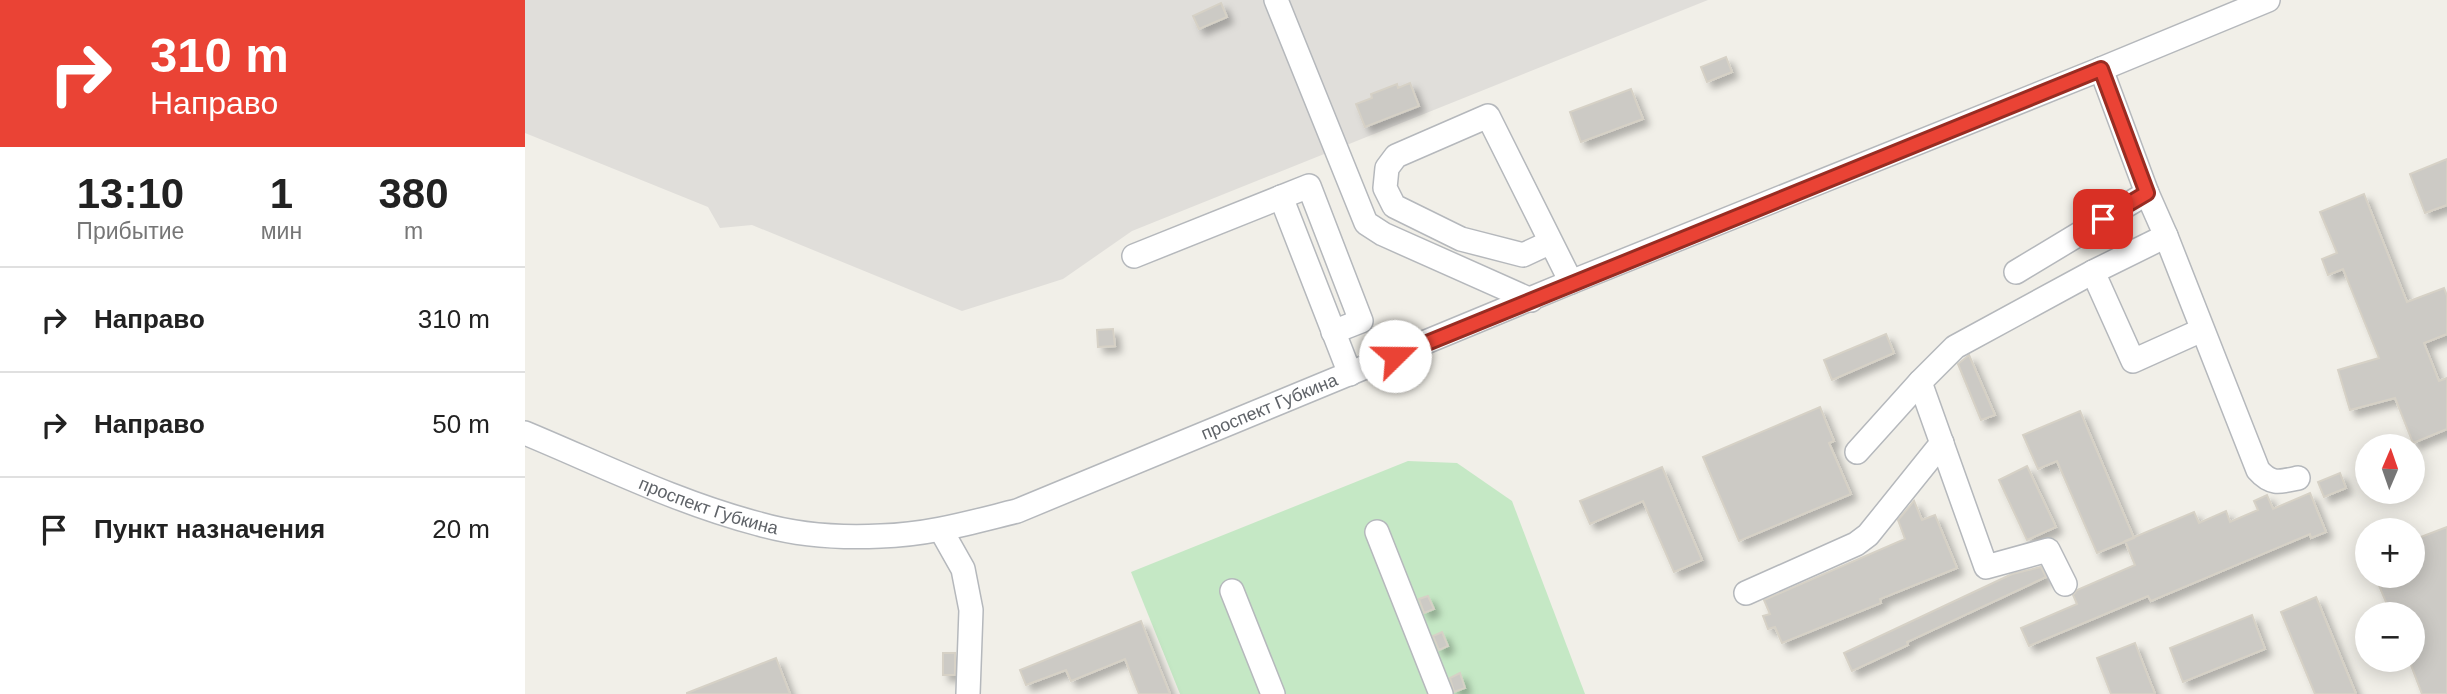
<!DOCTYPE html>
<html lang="ru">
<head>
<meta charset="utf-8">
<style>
  body { margin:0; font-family:Arial,sans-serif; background:#f2f2f2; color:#222; height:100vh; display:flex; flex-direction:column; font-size:26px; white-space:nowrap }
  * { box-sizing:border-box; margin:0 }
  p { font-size:23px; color:#767676 }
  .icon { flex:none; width:38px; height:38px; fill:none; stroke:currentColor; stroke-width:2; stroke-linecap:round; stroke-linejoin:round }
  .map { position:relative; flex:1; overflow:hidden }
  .panel { display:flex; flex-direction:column; background:#fff; width:525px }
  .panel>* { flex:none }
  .top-card { background:#ea4335; color:#fff; overflow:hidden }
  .needle { width:46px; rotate:2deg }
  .controls { position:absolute; left:1830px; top:434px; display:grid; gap:14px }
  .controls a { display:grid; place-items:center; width:70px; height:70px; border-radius:50%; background:#fff; box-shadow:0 4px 18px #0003; font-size:35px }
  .pin { position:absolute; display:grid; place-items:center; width:60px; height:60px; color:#fff; margin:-30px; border-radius:14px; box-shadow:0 4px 10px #0006 }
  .me { position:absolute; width:77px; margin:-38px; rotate:68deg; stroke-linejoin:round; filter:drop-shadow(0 0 5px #0008) }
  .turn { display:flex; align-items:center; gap:24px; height:147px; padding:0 35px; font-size:32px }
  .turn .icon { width:91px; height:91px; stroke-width:2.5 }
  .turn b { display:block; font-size:49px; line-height:60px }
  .eta { display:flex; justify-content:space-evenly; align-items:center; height:119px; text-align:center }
  .eta b { font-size:42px; font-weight:800; line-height:49px }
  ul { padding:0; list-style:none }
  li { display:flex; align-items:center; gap:21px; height:105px; padding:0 35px; border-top:2px solid #e0e0e0 }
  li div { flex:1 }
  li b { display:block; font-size:26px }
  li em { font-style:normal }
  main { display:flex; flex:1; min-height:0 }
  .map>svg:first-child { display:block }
</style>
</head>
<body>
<main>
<section class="panel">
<div class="top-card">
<div class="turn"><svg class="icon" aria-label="right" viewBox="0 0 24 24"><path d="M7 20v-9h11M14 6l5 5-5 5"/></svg><div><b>310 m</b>Направо</div></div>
</div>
<div class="eta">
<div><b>13:10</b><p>Прибытие</p></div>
<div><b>1</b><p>мин</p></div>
<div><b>380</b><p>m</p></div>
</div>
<ul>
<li><svg class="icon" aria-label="right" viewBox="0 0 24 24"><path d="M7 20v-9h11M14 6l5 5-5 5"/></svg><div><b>Направо</b></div><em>310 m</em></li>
<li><svg class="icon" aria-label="right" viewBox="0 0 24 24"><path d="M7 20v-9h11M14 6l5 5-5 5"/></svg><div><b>Направо</b></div><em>50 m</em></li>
<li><svg class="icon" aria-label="arrive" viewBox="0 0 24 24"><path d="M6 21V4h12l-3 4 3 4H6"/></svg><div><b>Пункт назначения</b></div><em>20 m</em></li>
</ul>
</section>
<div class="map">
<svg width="1922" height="694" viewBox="0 0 1922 694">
  <defs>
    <filter id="shadow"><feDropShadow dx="6" dy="6" stdDeviation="3.5" flood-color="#0004"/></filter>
  </defs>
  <rect width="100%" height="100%" fill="#f1efe8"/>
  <path fill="#e0deda" d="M0,0H1183L607,231L538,279L437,311L227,225L195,228L183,207L0,133Z"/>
  <path fill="#c5e8c5" d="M883,461L932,463L987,501L1060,694H655L606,572Z"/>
  <path fill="#cccac5" stroke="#d6d1c6" stroke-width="2" filter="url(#shadow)" d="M696,3L702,17L674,29L668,16Z
    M1201,57L1207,72L1182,82L1176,67Z
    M885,83L894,106L840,127L831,104L847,98L846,94L872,84L873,88Z
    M1106,89L1118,119L1056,142L1045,112Z
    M1922,159V205L1900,213L1885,174Z
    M1839,194L1882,302L1919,288L1922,296V334L1899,343L1914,381L1922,378V429L1888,443L1870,398L1825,410L1813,370L1854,358L1818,269L1803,275L1797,259L1812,253L1795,212Z
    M588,329L590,346L573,347L572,330Z
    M1361,334L1369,353L1307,380L1299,360Z
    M1444,355L1470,415L1456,420L1433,364Z
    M1295,407L1309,441L1304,443L1326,494L1214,541L1178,457Z
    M1555,411L1609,538L1572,553L1532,461L1513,469L1498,435Z
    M1502,466L1531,527L1502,540L1474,480Z
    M1137,467L1177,560L1149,572L1118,501L1065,524L1055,501Z
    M1815,473L1821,488L1799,497L1793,482Z
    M1785,493L1801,532L1786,538L1785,534L1626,601L1623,596L1504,646L1496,628L1552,604L1548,595L1552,590L1610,565L1600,541L1669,512L1674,523L1701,511L1705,522L1733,510L1729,501L1742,495L1748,509Z
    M1389,501L1397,520L1410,515L1432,568L1355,599L1356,603L1257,643L1250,627L1243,629L1238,616L1245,614L1239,600L1380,539L1373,520Z
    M1922,527V694H1897L1884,660H1888V614H1866L1850,576H1888V540Z
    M1516,567L1521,577L1382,642L1383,645L1327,671L1319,653L1487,574Z
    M903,596L909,609L899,613L894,599Z
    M1791,597L1794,604L1831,694H1790L1756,612Z
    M1727,615L1740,649L1658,682L1645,648Z
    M616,621L645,694H614L600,659L546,681L541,670L501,685L495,670Z
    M917,632L923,646L914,650L908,636Z
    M1610,643L1630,694H1586L1572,658Z
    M418,653H430V675H418Z
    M251,658L265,694H162V693Z
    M935,673L940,688L929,692L925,678Z"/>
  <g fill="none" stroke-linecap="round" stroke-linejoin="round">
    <g stroke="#b5b8bc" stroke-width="26">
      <g id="minor">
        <path d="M751,0L841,223L858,234L1006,300"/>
        <path d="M1576,69L1622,193L1641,236L1733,470C1746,485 1755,482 1773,478"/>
        <path d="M756,197L825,374"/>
        <path d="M1026,242L998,255L936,239L869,206L860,188L862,168L871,156L963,116L1046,282"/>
        <path d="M609,256L784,186L836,321L808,332"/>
        <path d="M1491,272L1622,193"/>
        <path d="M1568,272L1608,361L1677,330"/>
        <path d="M1395,382L1461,567L1523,550L1540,584"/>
        <path id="s1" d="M0,433C77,465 153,503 234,524C272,535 316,538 356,536C403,535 447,522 492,511L1046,282L1576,69L1743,0"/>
        <path d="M1332,452L1395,382L1430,347L1568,272L1641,236"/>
        <path d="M416,530L438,569L446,610L443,694"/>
        <path d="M852,532L916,694"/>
        <path d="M707,591L748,694"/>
        <path d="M1221,593L1331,544L1343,535L1417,443"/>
      </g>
    </g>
    <use href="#minor" stroke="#fff" stroke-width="23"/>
  </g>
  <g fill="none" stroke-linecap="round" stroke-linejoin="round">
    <g stroke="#982c22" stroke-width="18">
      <path id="route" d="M870,356L1576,69L1622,193L1578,219"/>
    </g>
    <use href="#route" stroke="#ea4335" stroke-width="12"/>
  </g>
  <g text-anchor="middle" stroke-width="6" stroke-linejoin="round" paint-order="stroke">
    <g font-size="18" fill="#5f6368" stroke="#fff">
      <text dy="6" stroke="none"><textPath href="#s1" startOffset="786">проспект Губкина</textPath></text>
      <text dy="6" stroke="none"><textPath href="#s1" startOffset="198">проспект Губкина</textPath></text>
    </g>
  </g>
</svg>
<div class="controls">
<a><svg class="needle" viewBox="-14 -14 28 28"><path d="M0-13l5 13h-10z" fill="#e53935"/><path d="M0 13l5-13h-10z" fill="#767676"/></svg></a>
<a>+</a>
<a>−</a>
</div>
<div class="pin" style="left:1578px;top:219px;background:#d93025"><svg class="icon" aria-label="arrive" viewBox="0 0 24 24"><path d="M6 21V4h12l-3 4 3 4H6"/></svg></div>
<svg class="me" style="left:870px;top:356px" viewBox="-20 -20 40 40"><circle r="19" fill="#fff"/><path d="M0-13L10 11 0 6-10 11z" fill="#ea4335"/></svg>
</div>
</main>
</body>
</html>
